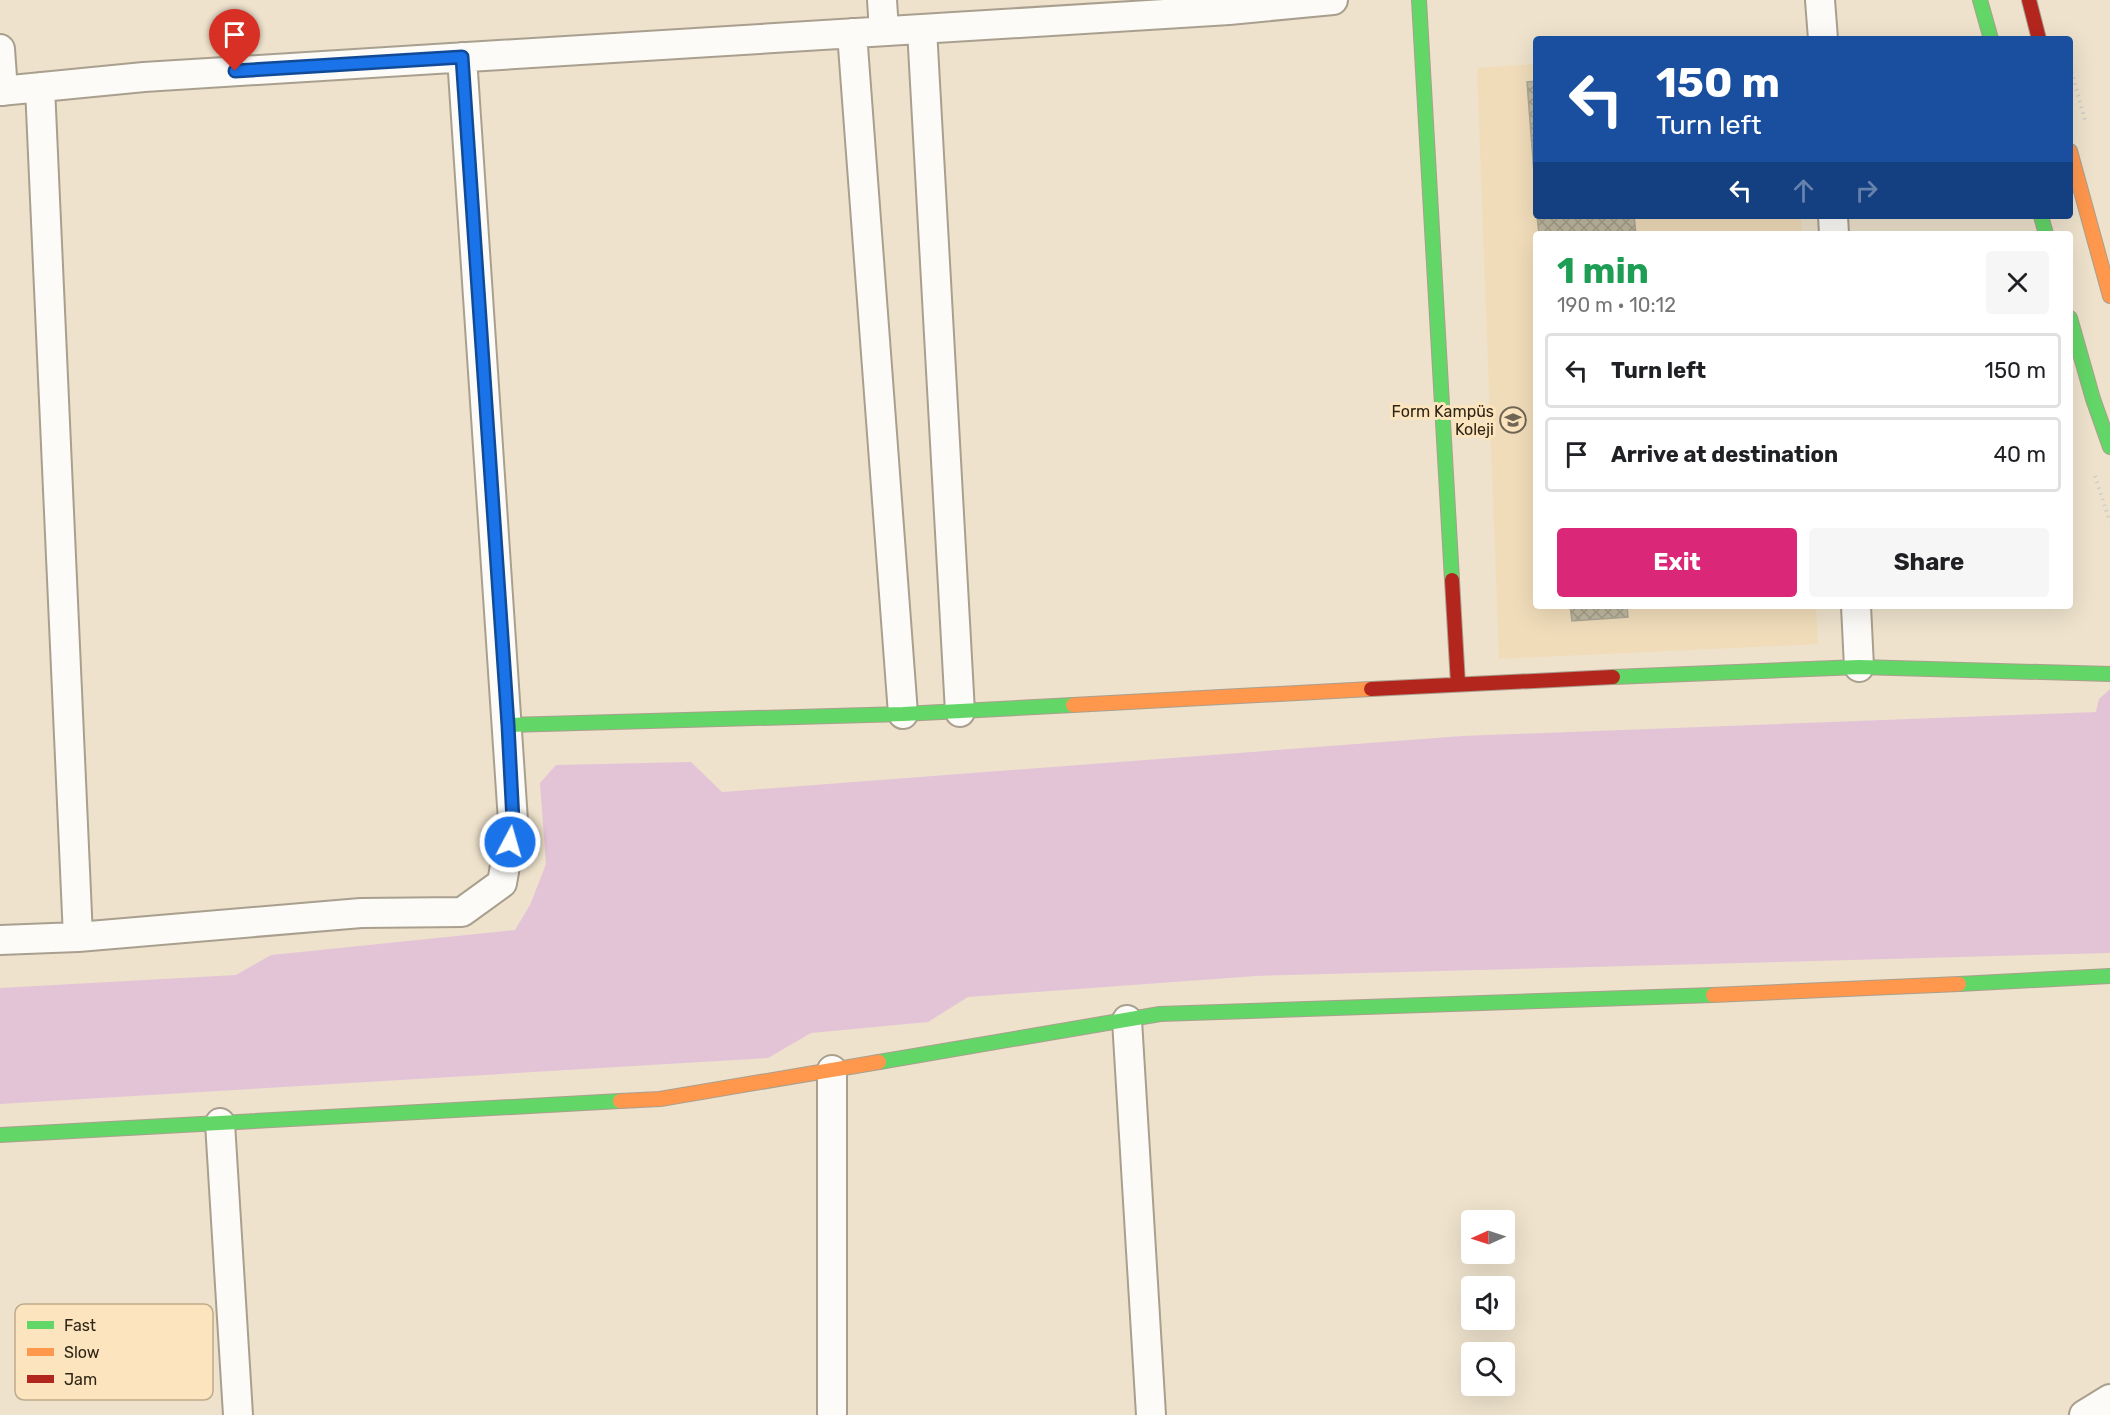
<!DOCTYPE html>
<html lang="en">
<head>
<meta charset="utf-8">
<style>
  body { margin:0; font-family:Rubik,sans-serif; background:#f6f6f6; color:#202124; height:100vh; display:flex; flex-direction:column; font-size:22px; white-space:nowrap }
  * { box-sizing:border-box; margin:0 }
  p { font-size:20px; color:#757577 }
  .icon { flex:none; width:33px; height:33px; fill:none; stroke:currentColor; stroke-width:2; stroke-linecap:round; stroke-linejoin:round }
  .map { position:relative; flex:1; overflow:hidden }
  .details { position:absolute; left:1533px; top:231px; width:540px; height:378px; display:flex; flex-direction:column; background:#fff; border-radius:6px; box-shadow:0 6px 24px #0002 }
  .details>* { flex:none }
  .hud { position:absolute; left:1533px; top:36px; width:540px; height:183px; border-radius:6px; box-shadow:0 6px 24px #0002; background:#1a4fa0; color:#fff; overflow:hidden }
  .needle { width:39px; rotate:267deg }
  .tools { position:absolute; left:1461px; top:1210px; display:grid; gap:12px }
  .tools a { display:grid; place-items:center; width:54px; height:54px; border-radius:6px; background:#fff; box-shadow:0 6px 24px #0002; font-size:30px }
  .pin { position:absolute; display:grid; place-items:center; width:51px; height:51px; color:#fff; margin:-62px -26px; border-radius:50% 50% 50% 0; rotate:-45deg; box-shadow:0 0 6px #0007 }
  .pin .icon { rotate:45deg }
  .me { position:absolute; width:66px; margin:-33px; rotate:6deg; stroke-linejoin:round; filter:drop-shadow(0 0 4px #0008) }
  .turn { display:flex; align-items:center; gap:21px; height:126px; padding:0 24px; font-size:27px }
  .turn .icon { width:78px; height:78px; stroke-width:2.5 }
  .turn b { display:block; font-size:42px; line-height:51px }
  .lanes { display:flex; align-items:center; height:57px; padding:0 24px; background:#0003; justify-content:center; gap:30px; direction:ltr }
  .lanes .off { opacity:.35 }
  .round { display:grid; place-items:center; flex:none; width:63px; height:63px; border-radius:6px; background:#f6f6f6 }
  .summary { display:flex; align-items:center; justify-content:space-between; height:102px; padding:0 24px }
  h1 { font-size:36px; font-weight:700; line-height:45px; color:#1e9e55 }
  .action { display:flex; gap:12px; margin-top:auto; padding:12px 24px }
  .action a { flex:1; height:69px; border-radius:6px; background:#db2777; color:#fff; font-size:24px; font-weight:700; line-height:69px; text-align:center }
  .action a+a { background:#f6f6f6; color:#202124 }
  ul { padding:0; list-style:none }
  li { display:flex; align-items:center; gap:18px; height:75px; margin:0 12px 9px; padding:0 12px; border:3px solid #e0e0e0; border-radius:6px }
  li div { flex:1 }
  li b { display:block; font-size:22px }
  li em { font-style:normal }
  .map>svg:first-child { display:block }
</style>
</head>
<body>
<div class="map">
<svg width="2110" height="1415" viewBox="0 0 2110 1415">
  <defs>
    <pattern id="building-cross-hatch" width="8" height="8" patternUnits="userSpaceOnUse" patternTransform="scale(1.5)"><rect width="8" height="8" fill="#bfb8a0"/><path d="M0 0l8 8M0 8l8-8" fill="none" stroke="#a49e89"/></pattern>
  </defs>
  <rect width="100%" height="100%" fill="#eee2cc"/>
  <path fill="#f0dcb9" d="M1536,64V216H1801L1802,234H1536V606H1816L1818,644L1499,659L1477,68Z"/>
  <path fill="#e3c4d7" d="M2110,689V953L1256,976L968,997L928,1022L811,1033L768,1058L0,1104V988L236,975L271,955L515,930L530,905L546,864L540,783L556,765L691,762L722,792L1462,736L2096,712L2099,699Z"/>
  <path fill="url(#building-cross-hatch)" stroke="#ada796" stroke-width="1.5" d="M1536,81V199L1527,82Z
    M1537,216H1634L1636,234H1539Z
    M1570,606H1627L1628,617L1572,621Z"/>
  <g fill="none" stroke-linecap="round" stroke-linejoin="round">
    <g stroke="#a99f8e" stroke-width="32">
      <path id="street" d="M882,0L884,31
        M1820,0L1823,39
        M922,29L960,712
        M852,33L903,714
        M0,49L3,91
        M40,87L78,937
        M0,91L144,77L1229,10L1333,0
        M1833,216L1834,234
        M1856,606L1859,667
        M0,940L78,937L361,913L462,912L502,883L513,821L462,57
        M1127,1020L1151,1415
        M832,1070V1415
        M220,1123L238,1415
        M2084,1415L2110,1399"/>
    </g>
    <g stroke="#a99f8e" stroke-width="16">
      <path id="fast" d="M1419,0L1452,580
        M1980,0L1991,39
        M2041,216L2046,234
        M2070,318L2093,399L2110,447
        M1613,677L1859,667L2110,674
        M508,725L903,714L1073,705
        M1959,984L2110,976
        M879,1062L1160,1014L1713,995
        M0,1135L620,1101"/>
    </g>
    <g stroke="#a99f8e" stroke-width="16">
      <path id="slow" d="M2070,151L2110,296
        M1073,705L1371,689
        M1713,995L1959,984
        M620,1101L660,1099L879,1062"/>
    </g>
    <g stroke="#a99f8e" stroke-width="16">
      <path id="jam" d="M2029,0L2039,39
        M1452,580L1458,684
        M1371,689L1613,677"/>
    </g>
    <path stroke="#d1cec7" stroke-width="4" stroke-dasharray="1.5 4.5" stroke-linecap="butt" d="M2070,66L2085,120
      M2095,476L2110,522"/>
    <use href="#street" stroke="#fcfbf7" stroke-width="28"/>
    <use href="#fast" stroke="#63d668" stroke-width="14"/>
    <use href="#slow" stroke="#ff974d" stroke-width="14"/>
    <use href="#jam" stroke="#b3261e" stroke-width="14"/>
  </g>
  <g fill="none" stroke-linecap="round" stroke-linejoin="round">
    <g stroke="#114b97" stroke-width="15">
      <path id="route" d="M235,71L462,57L508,725L513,821L510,842"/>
    </g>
    <use href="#route" stroke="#1a73e8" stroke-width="10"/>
  </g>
  <defs>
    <g id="school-ring" transform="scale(1.35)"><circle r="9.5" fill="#fce5be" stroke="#716655" stroke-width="1.5"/><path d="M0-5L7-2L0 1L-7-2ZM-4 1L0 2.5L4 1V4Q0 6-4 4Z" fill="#716655"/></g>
  </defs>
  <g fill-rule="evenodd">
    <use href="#school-ring" x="1513" y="420"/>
  </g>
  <g text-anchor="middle" stroke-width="6" stroke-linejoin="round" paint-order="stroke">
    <g font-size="16" fill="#2d2415" stroke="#fce5be" text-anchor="end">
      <text x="1494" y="417">Form Kampüs<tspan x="1494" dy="18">Koleji</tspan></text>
    </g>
  </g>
  <rect x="15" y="1304" width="198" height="96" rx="9" fill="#fce5be" stroke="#beab8b" stroke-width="1.5"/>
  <rect x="27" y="1321" width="27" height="8" fill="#63d668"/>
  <rect x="27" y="1348" width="27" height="8" fill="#ff974d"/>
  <rect x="27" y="1375" width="27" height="8" fill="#b3261e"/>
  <g font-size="16" fill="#2d2415">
    <text x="64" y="1331">Fast</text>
    <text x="64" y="1358">Slow</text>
    <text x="64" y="1385">Jam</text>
  </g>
</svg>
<div class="tools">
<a><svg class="needle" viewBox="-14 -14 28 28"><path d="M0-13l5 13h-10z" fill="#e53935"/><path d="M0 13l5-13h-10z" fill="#757577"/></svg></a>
<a><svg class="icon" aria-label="sound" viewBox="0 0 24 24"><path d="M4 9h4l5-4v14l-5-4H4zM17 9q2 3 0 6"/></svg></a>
<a><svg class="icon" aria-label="search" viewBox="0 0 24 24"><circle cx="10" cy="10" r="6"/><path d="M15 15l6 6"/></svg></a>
</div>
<div class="pin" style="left:235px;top:71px;background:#d93025"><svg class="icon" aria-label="arrive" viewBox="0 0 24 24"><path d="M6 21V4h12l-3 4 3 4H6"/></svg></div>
<svg class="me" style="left:510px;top:842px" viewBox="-20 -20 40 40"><circle r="17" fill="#1a73e8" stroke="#fff" stroke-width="3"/><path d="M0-11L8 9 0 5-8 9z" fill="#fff"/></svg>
<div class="hud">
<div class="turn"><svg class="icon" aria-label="left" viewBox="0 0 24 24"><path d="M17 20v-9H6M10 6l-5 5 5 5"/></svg><div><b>150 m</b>Turn left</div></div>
<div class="lanes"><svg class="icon" aria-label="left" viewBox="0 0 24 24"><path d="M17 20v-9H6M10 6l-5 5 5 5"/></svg><svg class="icon off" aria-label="ahead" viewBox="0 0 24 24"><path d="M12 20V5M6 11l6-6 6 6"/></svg><svg class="icon off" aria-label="right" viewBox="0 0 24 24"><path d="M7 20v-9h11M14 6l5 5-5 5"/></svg></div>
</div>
<section class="details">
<div class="summary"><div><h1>1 min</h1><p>190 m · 10:12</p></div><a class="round"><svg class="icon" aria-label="close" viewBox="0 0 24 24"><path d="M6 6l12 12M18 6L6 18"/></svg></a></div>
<ul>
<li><svg class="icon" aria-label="left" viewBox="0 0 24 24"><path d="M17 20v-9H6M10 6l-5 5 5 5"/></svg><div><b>Turn left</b></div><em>150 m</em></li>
<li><svg class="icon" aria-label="arrive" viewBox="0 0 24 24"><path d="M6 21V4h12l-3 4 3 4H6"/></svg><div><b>Arrive at destination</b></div><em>40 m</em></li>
</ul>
<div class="action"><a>Exit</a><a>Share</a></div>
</section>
</div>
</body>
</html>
